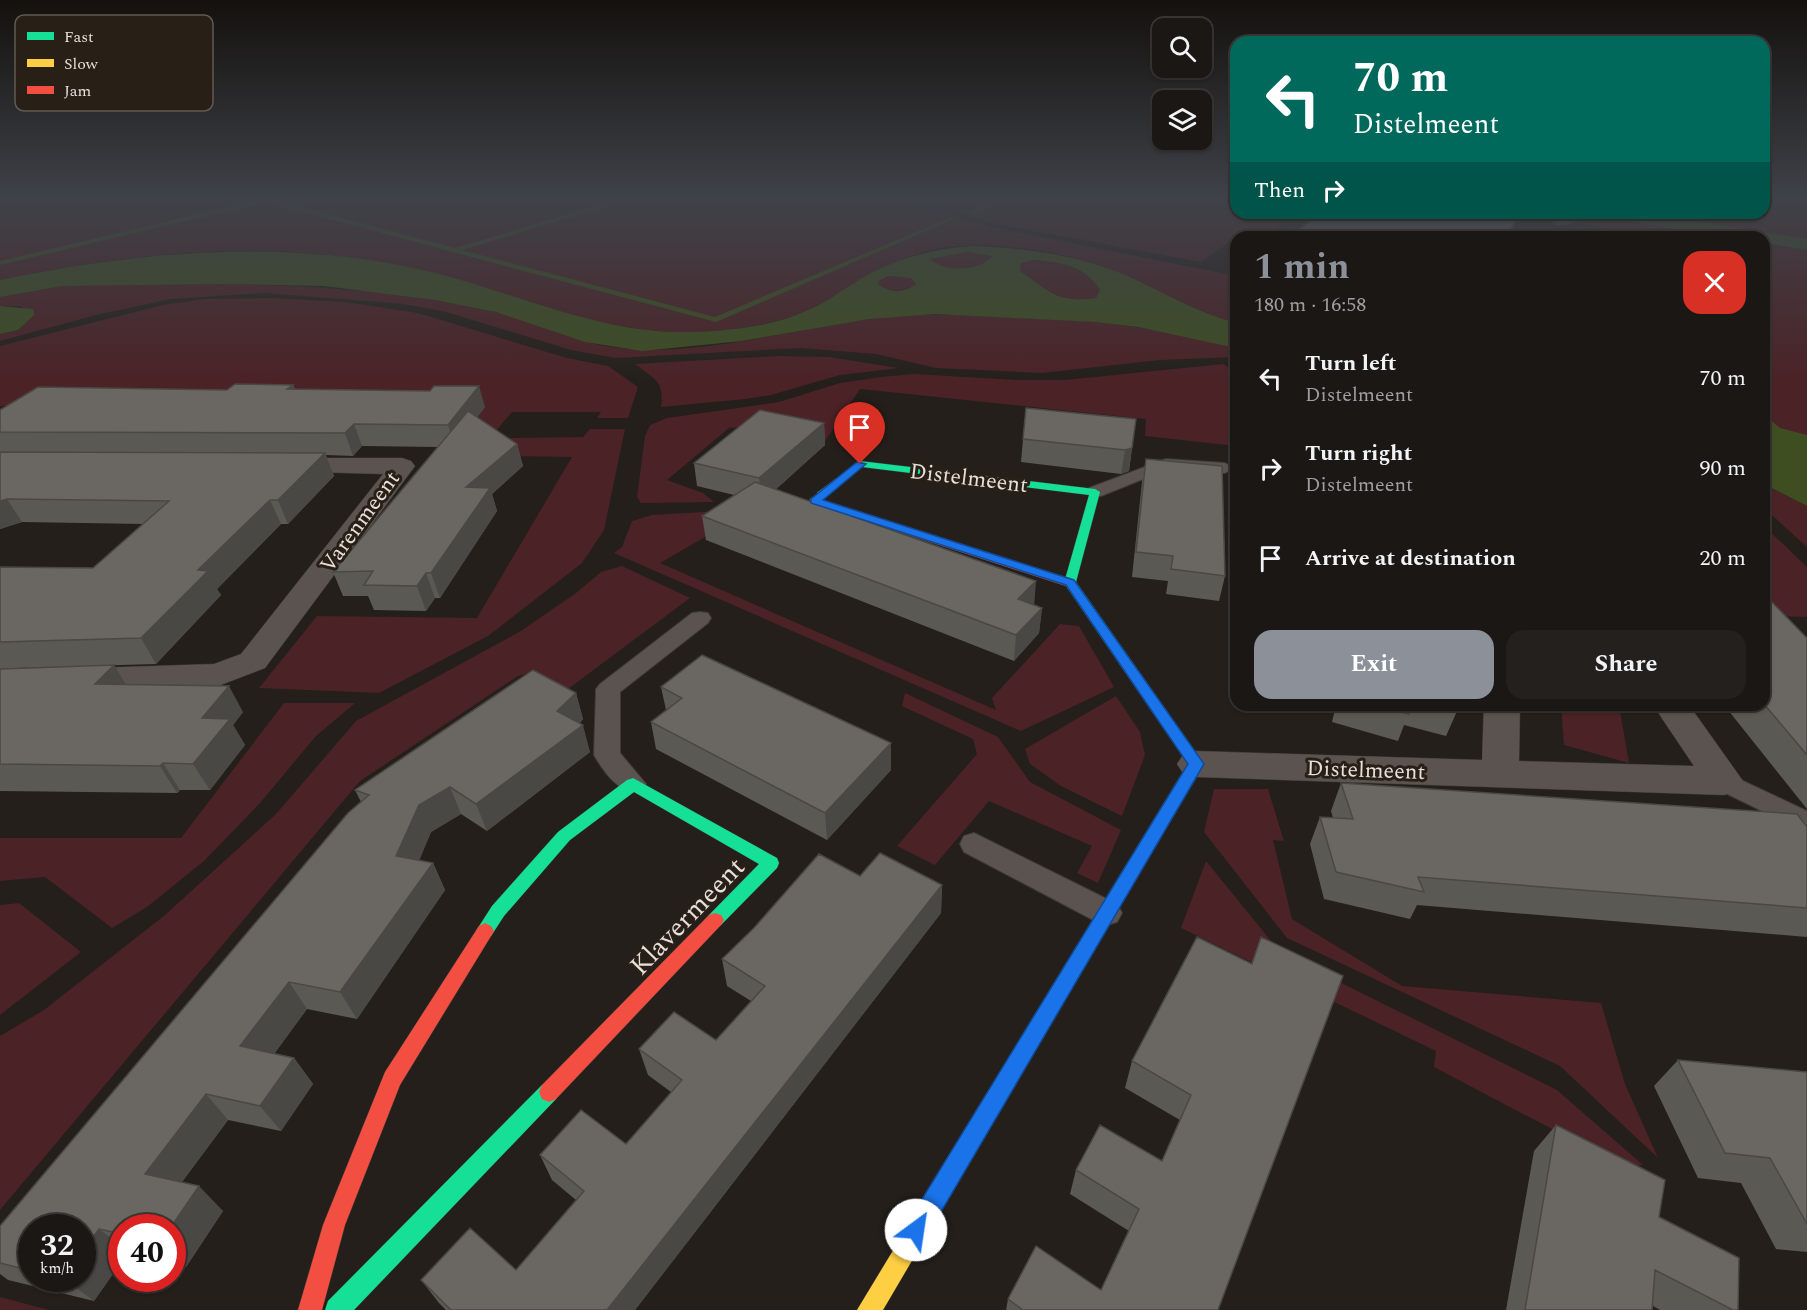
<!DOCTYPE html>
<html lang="en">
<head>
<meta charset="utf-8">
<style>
  body { margin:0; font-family:Spectral,serif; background:#24201d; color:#f1f3f6; height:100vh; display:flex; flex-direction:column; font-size:22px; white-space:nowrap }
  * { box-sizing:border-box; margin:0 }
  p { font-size:20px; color:#a09fa0 }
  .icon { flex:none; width:33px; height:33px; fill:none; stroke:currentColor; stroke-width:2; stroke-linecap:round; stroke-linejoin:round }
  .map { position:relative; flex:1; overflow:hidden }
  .side { position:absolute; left:1230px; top:231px; width:540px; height:480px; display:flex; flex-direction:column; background:#1b1714; border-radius:18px; box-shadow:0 2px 4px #0004,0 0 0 2px #393634 }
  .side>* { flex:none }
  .banner { position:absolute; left:1230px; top:36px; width:540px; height:183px; border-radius:18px; box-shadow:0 2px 4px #0004,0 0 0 2px #393634; background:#00695c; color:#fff; overflow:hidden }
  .tools { position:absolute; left:1152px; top:18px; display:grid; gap:12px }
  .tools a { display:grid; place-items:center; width:60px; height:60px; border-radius:12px; background:#1b1714; box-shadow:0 2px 4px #0004,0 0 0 2px #393634; font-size:30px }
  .speed { position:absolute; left:18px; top:1214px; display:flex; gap:12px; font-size:30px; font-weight:700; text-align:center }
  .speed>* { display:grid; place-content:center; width:78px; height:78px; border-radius:50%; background:#1b1714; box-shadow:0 2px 4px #0004,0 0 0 2px #393634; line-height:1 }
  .speed small { font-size:15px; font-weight:400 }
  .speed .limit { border:9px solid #d22; background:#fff; color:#111 }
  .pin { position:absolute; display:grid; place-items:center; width:51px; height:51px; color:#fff; margin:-62px -26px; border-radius:50% 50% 50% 0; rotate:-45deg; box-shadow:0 0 6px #0007 }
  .pin .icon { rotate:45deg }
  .me { position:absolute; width:66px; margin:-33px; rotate:31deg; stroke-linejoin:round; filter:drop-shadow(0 0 4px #0008) }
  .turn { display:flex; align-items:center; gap:21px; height:126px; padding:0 24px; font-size:27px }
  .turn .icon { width:78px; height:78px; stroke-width:2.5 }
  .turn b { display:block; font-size:42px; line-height:51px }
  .then { display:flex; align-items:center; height:57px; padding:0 24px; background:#0003; gap:12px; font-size:22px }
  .round { display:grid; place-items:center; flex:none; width:63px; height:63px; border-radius:18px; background:#24201d }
  .overview { display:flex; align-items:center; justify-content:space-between; height:102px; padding:0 24px }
  h1 { font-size:36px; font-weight:700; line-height:45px; color:#8c9099 }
  .action { display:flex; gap:12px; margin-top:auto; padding:12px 24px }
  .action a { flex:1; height:69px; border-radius:18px; background:#8c9099; color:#fff; font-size:24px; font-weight:700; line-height:69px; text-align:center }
  .action a+a { background:#24201d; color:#f1f3f6 }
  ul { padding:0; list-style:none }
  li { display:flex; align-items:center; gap:18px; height:90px; padding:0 24px }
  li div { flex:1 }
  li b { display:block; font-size:22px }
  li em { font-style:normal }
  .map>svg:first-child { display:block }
</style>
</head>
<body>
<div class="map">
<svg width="1807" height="1310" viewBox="0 0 1807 1310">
  <rect width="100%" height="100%" fill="#241f1a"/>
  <path fill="#4b2226" d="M0,199H894L992,227L1236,276V323C1198,313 1165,293 1130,277C1078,254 998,239 941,248C914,253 883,267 858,281C848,286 841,294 831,299C787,325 727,333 676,332C583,329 480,283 389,264C260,238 127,254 0,280Z
    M912,199H1236V213H1299C1278,228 1262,237 1236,237V243L1229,242L1201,262L997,224Z
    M1764,199H1807V450L1764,416V237H1659L1521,213L1596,216L1764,213Z
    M1481,213H1512L1543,218L1501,225L1478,216Z
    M967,252L993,255C979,272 945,273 929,259Z
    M1034,260C1061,262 1084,266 1100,290L1096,298C1057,303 1052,292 1020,271L1021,263Z
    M888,276L911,278L916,284C903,292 892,293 879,285L877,280Z
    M227,284C321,286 400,291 492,311C536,321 575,344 620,348C704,356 787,330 869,319C914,312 958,315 1002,317C1033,319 1064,319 1095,322C1142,326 1189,337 1236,348V357L1160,360L1042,373L936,368L876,354L801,348L616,358L571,350L443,311L403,304L265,293L171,299L96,315L0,341V334L18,330L34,314L20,306H0V297L62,286Z
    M271,298L346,302L418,313L567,358L608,366L638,387L628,418H597L601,412H512L495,432L439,450L476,403L0,406V346L163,305L205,299Z
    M778,356L829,357L899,368L840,375L771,395L746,399L661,407C665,381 654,379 635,364Z
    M1223,364L1236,371V446L1145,436L1146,419L860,389L823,444L742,427L729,428L667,480L703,493L714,502L641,503L637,497L645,436L650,425L667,418L779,402L840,383L881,377L914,374L1019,380H1065Z
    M590,429H625L604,530L582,563L488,636L379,693L259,688L317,616L477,618L572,457L458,455L490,442L512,438L583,437Z
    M1764,484L1807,506V547L1764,508Z
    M737,510L705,537L660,563L996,710L992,698L1060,624L1079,626L1114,687L1021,731L614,553L622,547L632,521L652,515Z
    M1764,526L1807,567V617L1764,616Z
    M622,566L690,598L564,692L534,672L518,676L360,781L0,1210V1036L44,1010L165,915L276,814L356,721L521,631L576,593L601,572Z
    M905,693L998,737L1030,782L1121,830L1098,883L1077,873L1092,846L989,801L935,865L897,846L977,754L973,739L902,706Z
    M1116,696L1140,732L1145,755L1122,816L1061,786L1030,764L1025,749Z
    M284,703H355L316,736L261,802L204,861L147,907L112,928L45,877L0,881V838H181Z
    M1561,705H1619L1629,763L1564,745Z
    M1214,789H1268L1284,841L1273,840L1292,919L1402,986L1601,1003L1625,1084L1658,1158L1560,1066L1287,938L1204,832Z
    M1206,861L1281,953L1557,1090L1643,1165L1626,1168L1434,1067L1436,1051L1181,928Z
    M19,903L81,952L0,1015V905Z
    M0,1297L49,1310H0Z"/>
  <path fill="#3e4e21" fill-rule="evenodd" d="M1578,213H1644L1807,239V250L1764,243V237H1725Z
    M972,246C1025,248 1081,255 1130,277C1165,293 1198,313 1236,323V348L1138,327L1095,322L935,314L869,319L742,341L642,351L585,342L496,312L435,300L324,286L227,284L62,286L0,297V280C146,250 293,237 439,274C516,294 597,331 678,332C719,332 768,328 806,311C824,304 838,293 854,283C890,260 930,249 972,246ZM967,252L992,256C980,271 945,273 930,259ZM1034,260C1061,262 1085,266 1100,290L1096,298C1057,303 1051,292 1020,271L1021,263ZM888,276L911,278L916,284C903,293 892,293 879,285L878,281Z
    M0,306L33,309L34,315L18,330L0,334Z
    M1764,415L1780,428L1807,435V506L1764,484Z"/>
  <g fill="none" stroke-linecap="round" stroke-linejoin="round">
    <path fill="#3e4e21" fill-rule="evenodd" d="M261,199H272L455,248L620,199H630L462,250L715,317L949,218L954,219L716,322L265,202L0,265V261Z
      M996,199H1004L974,213L969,212Z"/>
    <g stroke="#3e3a36" stroke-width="2">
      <path id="lane" d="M1577,213H1591C1582,220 1562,229 1552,222Z
        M1166,459L1225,463L1234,468L1225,473L1168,469L1101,496L1095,497L1086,492L1089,488Z
        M700,612L708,613L711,618L708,623L620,692V753L646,784L642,791C621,797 604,772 594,755L596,689L600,684L692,613Z
        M1724,772L1807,811V833L1715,788L1711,781L1715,774Z
        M974,833L1117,904L1122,913L1117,922L1107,925L1097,922L964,852L960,844L964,836Z"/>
    </g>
    <g stroke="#3e3a36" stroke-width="1">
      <path id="street" d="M284,458H402L411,461L415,466L265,668L218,686L0,693V671L214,664L241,654L383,474L275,471L271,466L275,461Z
        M1484,705H1520L1519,761L1694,766L1653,705H1689L1743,781L1737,791L1724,795L1196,777L1183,773L1177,764L1183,755L1196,751L1482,760Z"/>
    </g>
    <g stroke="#3e3a36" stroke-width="1">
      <path id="fast" d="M860,461L1095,489L1100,492L1076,582L1204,764L1133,884L1127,886L1121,884L1118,879L1188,764L1064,583L1089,495L862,467L825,497H817V493Z
        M633,778L777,858L779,863L777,868L721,925L715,927L709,925L706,920L709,915L759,864L634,792L570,840L504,916L491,936L485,939L479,936L476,931L492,906L558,832L627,780Z
        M549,1082L556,1085L559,1092L556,1099L354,1310H325L328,1301L542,1085Z"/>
    </g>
    <g stroke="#3e3a36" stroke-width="1">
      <path id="slow" d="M1127,872L1133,874L1136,879L1133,884L883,1310H857L1121,874Z"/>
    </g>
    <g stroke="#3e3a36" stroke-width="1">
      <path id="jam" d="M821,492L826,495L822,500L1074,580L1076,583L1070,587L1066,586L810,503V499Z
        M715,913L721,915L724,920L721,925L556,1099L549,1102L542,1099L539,1092L542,1085L709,915Z
        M485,923L491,926L494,931L491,936L400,1085L345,1225L322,1310H298L323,1225L385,1072L479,926Z"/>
    </g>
    <use href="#lane" fill="#5a5350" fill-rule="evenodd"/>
    <use href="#street" fill="#5a5350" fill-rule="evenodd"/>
    <use href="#fast" fill="#16e098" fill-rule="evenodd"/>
    <use href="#slow" fill="#ffcf43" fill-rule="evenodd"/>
    <use href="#jam" fill="#f24e42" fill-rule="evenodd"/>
  </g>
  <path fill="#5b5954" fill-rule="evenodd" d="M1319,213H1469L1510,237H1298L1300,229Z
    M293,385L295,389L430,391L485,407L477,417L517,444L523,466L492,494L497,511L440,598H435L426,611L374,610L368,596H343L333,572L438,447L362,446L353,456L326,455L334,476L288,524H281L217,589L221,595L156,664L17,668L126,685L243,712L233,725L245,745L210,790H180L177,793L0,791V567L93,568L143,524L22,522L0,529V410Z
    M824,423L825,445L776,489L1042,608L1039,633L1014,661L706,540L702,516L734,495L697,486L694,463Z
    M1023,439L1132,448L1129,471L1121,474L1021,462Z
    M1146,459L1225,576L1219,601L1166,594L1168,581L1132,577L1142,482Z
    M1764,594L1807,638V809L1724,705H1764Z
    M661,687L891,770L827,840L656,749L651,722L666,710Z
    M576,693L583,719L580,723L590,752L487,831L461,814L431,832L419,860L433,863L445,890L357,1019L307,1009L274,1054L294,1058L313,1084L281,1131L228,1120L182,1182L223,1211L186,1267L172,1264V1227H122V1261L94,1301L8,1280L0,1274V1226L361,802L355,790ZM32,1227L82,1278H32Z
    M1336,705H1458V709L1446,736L1404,725L1398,741L1332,722Z
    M1341,783L1807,827V937L1417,905L1410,919L1324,899L1310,844L1320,817L1333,818L1331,811Z
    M860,876L942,885L941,913L635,1310H446L439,1303L421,1280L516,1270L576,1200L552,1180L540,1155L626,1144L671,1092L648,1075L639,1049L716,1040L751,1001L727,986L722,959Z
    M1261,937L1218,1310H1006L1008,1299L1101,1290L1129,1231L1070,1194L1076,1170L1162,1161L1180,1120L1125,1088L1132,1061L1251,964Z
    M1678,1060L1807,1072V1252L1776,1249L1741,1183L1698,1178L1654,1086Z
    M1556,1125L1659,1217L1738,1310H1660L1653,1306L1652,1310H1506L1534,1151Z"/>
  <path fill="#4a4845" d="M1516,221L1510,237H1504Z
    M293,385L301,406L287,389Z
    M479,386L485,407L455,447L448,425Z
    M824,423L825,445L762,502L759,478Z
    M354,424L362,446L353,456L345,433Z
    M517,444L523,466L492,494L497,511L440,598L431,573L466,487Z
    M1132,448L1129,471L1121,474L1125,450Z
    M325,453L334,476L288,524L278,500Z
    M7,499L22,522L0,529V501Z
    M270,500L281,524L217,589L221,595L156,664L141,638L198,570Z
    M426,573L435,598L426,611L417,586Z
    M1036,581L1034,607L1018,599Z
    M1042,608L1039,633L1014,661L1016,635Z
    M114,665L130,691L95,684Z
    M229,686L243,712L233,725L245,745L210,790L193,764L202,718Z
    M576,693L583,719L565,738L557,711Z
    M583,725L590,752L487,831L476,804Z
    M891,743V770L827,840L825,813Z
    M163,763L180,790L177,793L160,766Z
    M450,787L461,814L431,832L410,883L396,856L419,805Z
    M433,863L445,890L357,1019L340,992Z
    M942,885L941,913L635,1310H607Z
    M289,982L307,1009L261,1072L240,1046Z
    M294,1058L313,1084L281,1131L260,1106Z
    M206,1094L228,1120L170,1198L145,1174Z
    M199,1186L223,1211L186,1267L172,1255V1227H171Z
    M99,1229L122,1247V1261L94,1301L63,1278H82V1252Z"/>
  <path fill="#6a6762" stroke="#4a4845" stroke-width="1.5" d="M1319,213H1465L1516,221L1504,237H1349L1300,229Z
    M235,384L293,385L287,389L430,391L434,386H479L448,425L354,424L345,433L0,432V410L38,387L227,390Z
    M1026,408L1136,419L1132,448L1125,450L1023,439Z
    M760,410L824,423L759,478L694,463Z
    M468,411L517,444L466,487L490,488L431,573H426L417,586L364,585L373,571L333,572Z
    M0,452L325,453L278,500H270L198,570L208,571L141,638L0,642V567L93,568L169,501L7,499L0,501Z
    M1146,459L1222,466L1225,576L1171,569L1173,556L1136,552Z
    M755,482L1036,581L1018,599L1042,608L1016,635L702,516Z
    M1764,594L1807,638V755L1764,704Z
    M702,655L891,743L825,813L651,722L682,698L661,687Z
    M114,665L95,684L229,686L202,718L230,719L193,764L163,763L160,766L0,764V669Z
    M533,670L576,693L557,711L583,725L476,804L450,787L419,805L396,856L433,863L340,992L289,982L240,1046L294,1058L260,1106L206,1094L145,1174L199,1186L171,1227H122V1234L99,1229L82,1252V1227H32V1271L0,1263V1226L348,813L369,795L355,790Z
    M1377,705H1410L1409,714Z
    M1442,705H1458V709Z
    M1341,783L1797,814L1807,827V908L1418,877L1424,892L1336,872L1320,817L1353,819Z
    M880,853L942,885L607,1310H451L421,1280L470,1228L516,1270L584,1191L540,1155L581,1110L626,1144L682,1080L639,1049L674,1012L716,1040L765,986L722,959L754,928L819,854L860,876Z
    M1197,937L1252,964L1261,937L1343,976L1218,1310H1023L1008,1299L1036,1246L1101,1290L1139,1209L1076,1170L1100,1125L1162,1161L1191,1095L1132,1061Z
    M1678,1060L1807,1072V1224L1770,1158L1725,1153Z
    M1556,1125L1665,1180L1659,1217L1739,1258L1738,1310H1733L1655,1270L1652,1310H1525Z"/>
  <linearGradient id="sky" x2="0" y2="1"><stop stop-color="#14110e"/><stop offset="0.52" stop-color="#3f4249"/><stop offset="1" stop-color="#3f4249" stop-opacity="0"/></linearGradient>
  <rect width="1807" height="383" fill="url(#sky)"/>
  <path fill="#1a73e8" stroke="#114b97" stroke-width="1.5" d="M857,462L866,464L823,500L1074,580L1204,764L925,1239L916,1242L908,1239L905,1230L908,1222L1188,764L1066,585L811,503V499Z"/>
  <g text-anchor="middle" stroke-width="6" stroke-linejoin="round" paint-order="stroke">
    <g font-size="22" fill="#e6e0da" stroke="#282016">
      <text transform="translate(969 477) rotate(7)" y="8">Distelmeent</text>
      <text transform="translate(359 521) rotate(-54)" y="8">Varenmeent</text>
      <text transform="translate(1366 769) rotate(2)" y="8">Distelmeent</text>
    </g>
    <g font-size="27" fill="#e6e0da" stroke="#282016">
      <text transform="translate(687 916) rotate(-46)" y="9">Klavermeent</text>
    </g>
  </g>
  <rect x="15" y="15" width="198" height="96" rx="9" fill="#282016" stroke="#615a51" stroke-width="1.5"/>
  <rect x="27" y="32" width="27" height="8" fill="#16e098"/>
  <rect x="27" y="59" width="27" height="8" fill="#ffcf43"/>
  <rect x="27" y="86" width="27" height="8" fill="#f24e42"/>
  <g font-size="16" fill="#e6e0da">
    <text x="64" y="42">Fast</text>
    <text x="64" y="69">Slow</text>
    <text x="64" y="96">Jam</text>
  </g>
</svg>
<div class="tools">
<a><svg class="icon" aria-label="search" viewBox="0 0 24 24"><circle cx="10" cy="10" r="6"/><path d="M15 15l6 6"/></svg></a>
<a><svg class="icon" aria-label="layers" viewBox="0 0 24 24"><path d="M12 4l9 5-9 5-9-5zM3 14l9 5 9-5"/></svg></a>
</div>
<div class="speed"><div>32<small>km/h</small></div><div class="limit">40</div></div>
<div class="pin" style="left:860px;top:464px;background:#d93025"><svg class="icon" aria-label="arrive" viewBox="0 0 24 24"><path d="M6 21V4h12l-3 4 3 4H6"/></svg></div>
<svg class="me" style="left:916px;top:1230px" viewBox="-20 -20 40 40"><circle r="19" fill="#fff"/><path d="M0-13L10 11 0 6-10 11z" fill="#1a73e8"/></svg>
<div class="banner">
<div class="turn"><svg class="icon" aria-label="left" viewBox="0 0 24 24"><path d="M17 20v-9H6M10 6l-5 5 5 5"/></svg><div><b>70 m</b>Distelmeent</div></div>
<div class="then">Then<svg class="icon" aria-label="right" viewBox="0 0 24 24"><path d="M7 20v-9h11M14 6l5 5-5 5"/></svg></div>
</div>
<section class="side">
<div class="overview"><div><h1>1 min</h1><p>180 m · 16:58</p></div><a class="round" style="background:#d93025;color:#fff"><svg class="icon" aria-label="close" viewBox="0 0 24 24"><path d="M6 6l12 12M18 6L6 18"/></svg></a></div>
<ul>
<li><svg class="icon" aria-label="left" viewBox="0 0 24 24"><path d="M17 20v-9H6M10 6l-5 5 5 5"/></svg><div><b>Turn left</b><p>Distelmeent</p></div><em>70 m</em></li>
<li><svg class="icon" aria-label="right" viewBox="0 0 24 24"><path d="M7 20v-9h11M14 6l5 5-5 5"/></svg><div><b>Turn right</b><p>Distelmeent</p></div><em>90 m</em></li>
<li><svg class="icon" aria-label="arrive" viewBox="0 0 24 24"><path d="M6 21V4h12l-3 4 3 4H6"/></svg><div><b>Arrive at destination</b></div><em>20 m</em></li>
</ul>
<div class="action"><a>Exit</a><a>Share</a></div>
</section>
</div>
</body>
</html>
